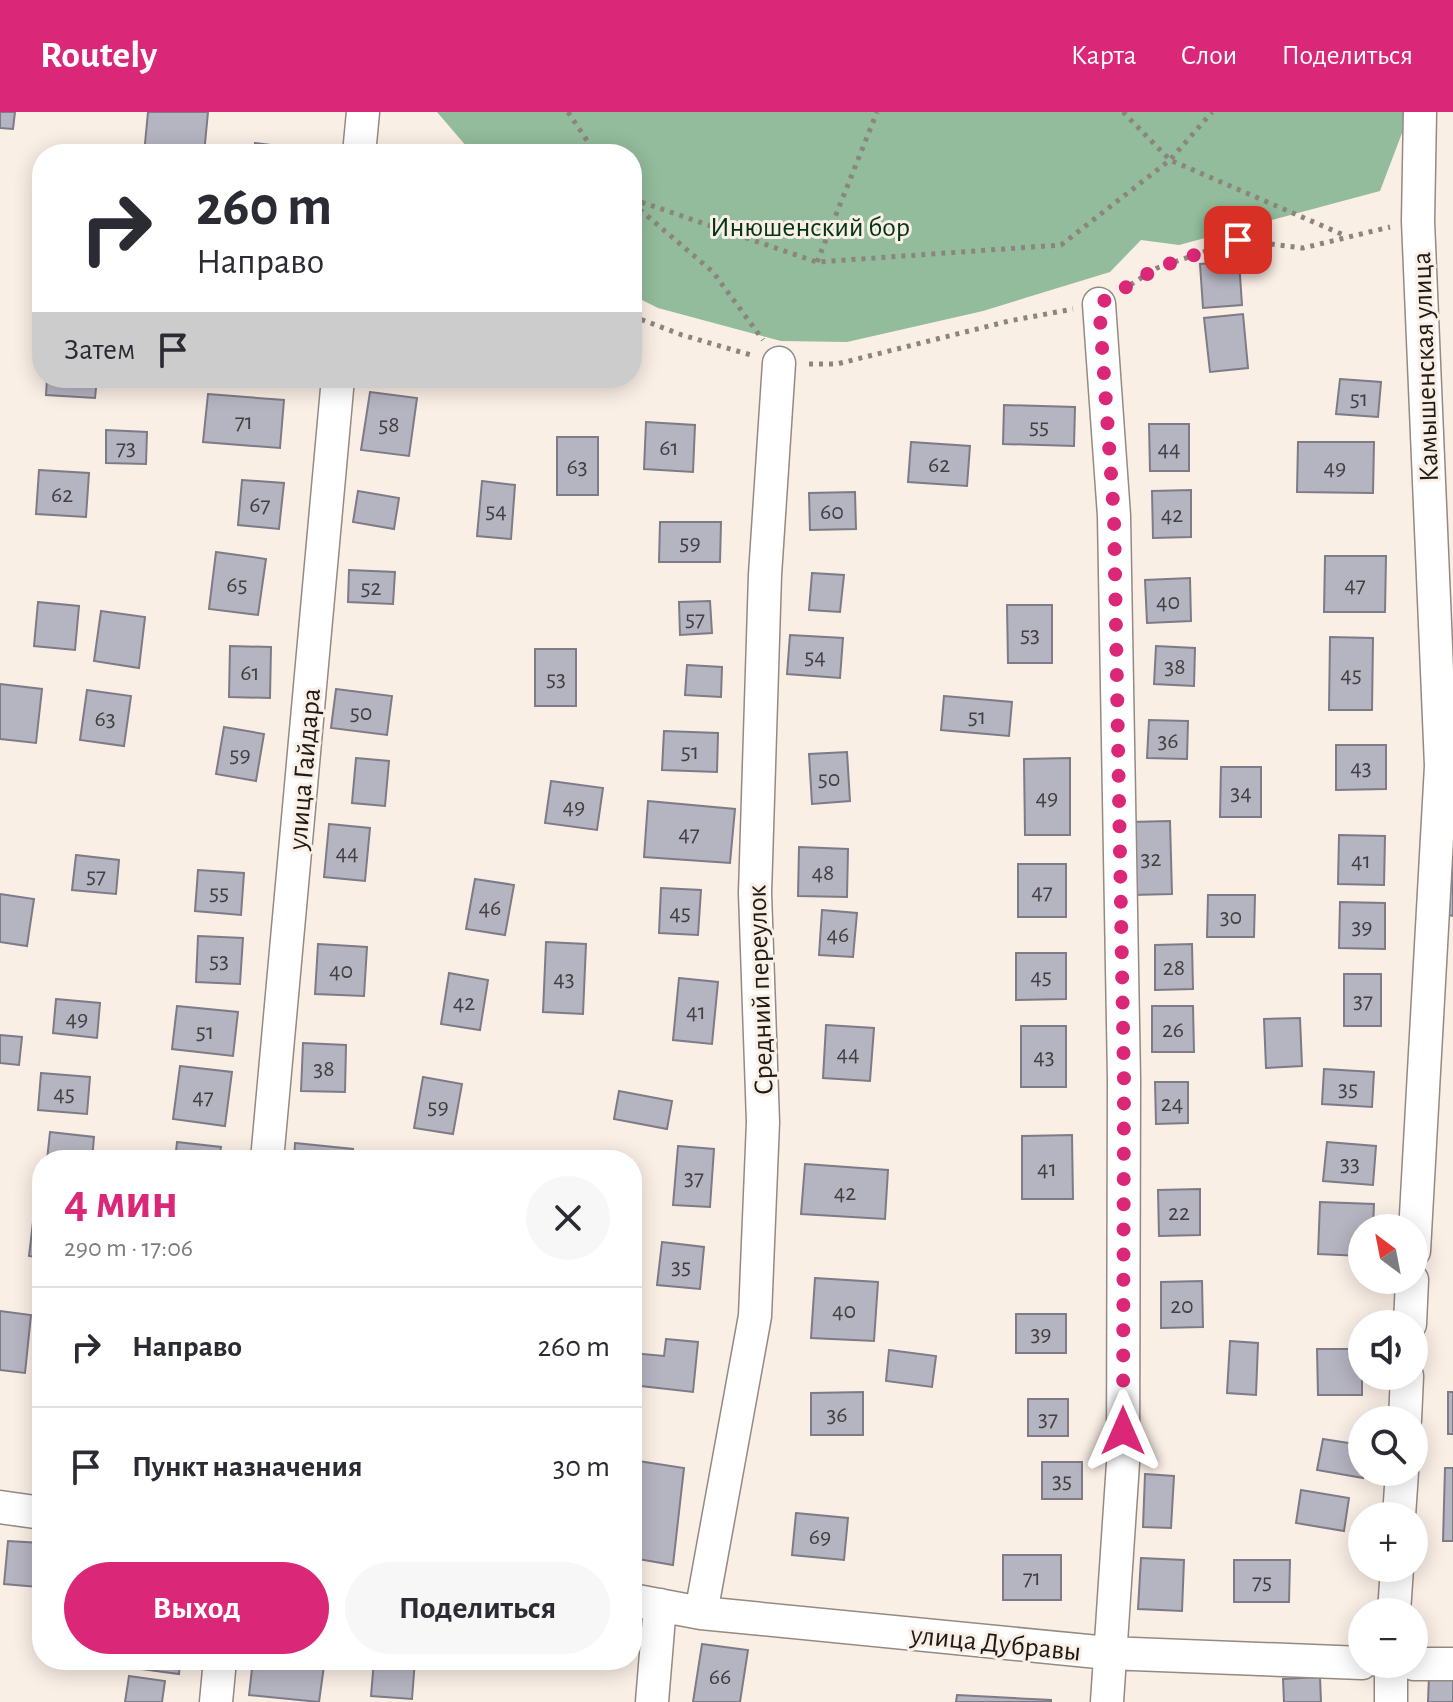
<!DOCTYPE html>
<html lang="ru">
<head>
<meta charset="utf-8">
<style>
  body { margin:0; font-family:"Alegreya Sans",sans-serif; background:#f7f7f7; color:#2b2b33; height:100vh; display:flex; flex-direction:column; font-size:30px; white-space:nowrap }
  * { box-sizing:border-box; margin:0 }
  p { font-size:26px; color:#7c7c81 }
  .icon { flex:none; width:44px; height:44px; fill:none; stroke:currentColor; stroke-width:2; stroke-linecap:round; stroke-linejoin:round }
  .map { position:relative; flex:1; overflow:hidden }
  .sheet { position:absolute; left:32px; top:1038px; width:610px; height:520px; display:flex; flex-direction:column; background:#fff; border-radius:32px; box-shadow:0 4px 20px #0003 }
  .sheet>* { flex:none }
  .guide { position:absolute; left:32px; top:32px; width:610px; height:244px; border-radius:32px; box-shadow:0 4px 20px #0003; background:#fff; color:#2b2b33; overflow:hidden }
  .needle { width:52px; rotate:328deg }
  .fabs { position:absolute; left:1348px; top:1102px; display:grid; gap:16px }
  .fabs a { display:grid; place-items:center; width:80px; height:80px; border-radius:50%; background:#fff; box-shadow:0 4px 20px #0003; font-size:40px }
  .pin { position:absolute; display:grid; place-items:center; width:68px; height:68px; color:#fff; margin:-34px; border-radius:16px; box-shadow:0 4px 12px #0006 }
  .me { position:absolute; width:88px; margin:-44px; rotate:0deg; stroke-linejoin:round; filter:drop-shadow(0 0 6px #0008) }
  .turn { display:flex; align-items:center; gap:28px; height:168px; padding:0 32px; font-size:36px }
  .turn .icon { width:104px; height:104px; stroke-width:2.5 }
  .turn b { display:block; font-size:56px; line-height:68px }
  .then { display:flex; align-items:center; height:76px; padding:0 32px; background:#0003; gap:16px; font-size:30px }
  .round { display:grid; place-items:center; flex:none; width:84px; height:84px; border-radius:42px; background:#f7f7f7 }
  .head { display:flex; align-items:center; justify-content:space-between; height:136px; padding:0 32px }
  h1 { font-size:48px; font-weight:700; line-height:60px; color:#db2777 }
  .action { display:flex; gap:16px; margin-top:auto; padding:16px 32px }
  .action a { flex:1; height:92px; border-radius:48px; background:#db2777; color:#fff; font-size:32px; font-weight:700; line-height:92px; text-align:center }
  .action a+a { background:#f7f7f7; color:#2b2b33 }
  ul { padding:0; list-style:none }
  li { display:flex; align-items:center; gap:24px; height:120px; padding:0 32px; border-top:2px solid #e1e1e2 }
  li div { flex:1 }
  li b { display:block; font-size:30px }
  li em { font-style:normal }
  header { display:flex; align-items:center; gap:48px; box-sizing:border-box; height:112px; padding:0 40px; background:#db2777; color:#fff }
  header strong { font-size:38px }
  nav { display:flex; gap:44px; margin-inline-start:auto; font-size:28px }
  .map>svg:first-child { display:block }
</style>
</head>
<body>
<header>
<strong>Routely</strong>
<nav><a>Карта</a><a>Слои</a><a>Поделиться</a></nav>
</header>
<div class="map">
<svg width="1453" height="1590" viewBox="0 0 1453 1590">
  <rect width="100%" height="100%" fill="#faefe5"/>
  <path fill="#92bc9b" d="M437,0H1410L1380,79L1179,133L1141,128L1110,160L983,199L847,230L781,229L658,196L632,183V42H473Z"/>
  <path fill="#b5b4c1" stroke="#7c7b87" stroke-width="2" d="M0,0H15L13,17L0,16Z
    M148,0H208L204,42H144Z
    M255,31L318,39V42H254Z
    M1239,149L1242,193L1203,196L1200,152Z
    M1243,202L1248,256L1210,260L1204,206Z
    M47,266H97L95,286L46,283Z
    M1340,267L1381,270L1378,305L1336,302Z
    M370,280L417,286L409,344L361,338Z
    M208,282L284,288L280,336L203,330Z
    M1004,293L1075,295L1074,334L1003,332Z
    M646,310L695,313L693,360L644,357Z
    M1149,312H1189V359H1150Z
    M106,318L147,320L146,352L106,351Z
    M557,325H598V383H557Z
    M911,330L970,334L967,374L908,370Z
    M1298,330H1374L1373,381L1297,380Z
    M39,358L89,361L86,405L36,402Z
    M242,368L284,371L279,417L238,413Z
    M482,369L515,373L511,427L477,424Z
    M1191,378V425L1153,426L1152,379Z
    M358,379L399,386L394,417L353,410Z
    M855,380L856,417L810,418L809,381Z
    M660,410H721L720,450H659Z
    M216,440L266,447L258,503L209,497Z
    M1325,444H1386L1385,500H1324Z
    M349,458L395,460L393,492L348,490Z
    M812,461L844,463L840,500L809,498Z
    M1190,466L1191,509L1147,511L1145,468Z
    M710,489L712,521L680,523L679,490Z
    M38,490L79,494L75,538L34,534Z
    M1007,493H1052V551H1008Z
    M101,499L145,505L139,556L94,549Z
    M790,523L843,526L840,566L787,562Z
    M1330,525L1373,526L1372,598H1329Z
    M230,534L271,535L270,586L229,585Z
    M1156,534L1195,536L1194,574L1154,572Z
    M535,537H576V594H535Z
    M687,553L722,555L721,585L685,583Z
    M0,572L42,577L36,631L0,627Z
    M336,577L392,584L387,623L331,616Z
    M87,578L131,584L124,634L80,628Z
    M944,584L1012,590L1009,624L941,618Z
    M1149,608L1188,609L1187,647L1147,646Z
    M224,615L264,622L256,669L216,662Z
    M664,619L718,621L717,660L662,658Z
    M1336,633H1386V677L1336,678Z
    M847,640L850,689L812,692L809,642Z
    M356,646L389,649L385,694L352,691Z
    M1070,646V723H1025L1024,647Z
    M1221,655H1261V705H1220Z
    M551,669L603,676L597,718L545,711Z
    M648,689L735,697L730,751L644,745Z
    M1170,709L1172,782L1132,783L1130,710Z
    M329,712L370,716L365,769L324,765Z
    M1339,723L1385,724L1384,773L1338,772Z
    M1453,732V804L1449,803Z
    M799,735L848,737L847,785L798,784Z
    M76,743L119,748L116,782L72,778Z
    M1018,752H1066V805H1018Z
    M198,758L244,761L241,803L195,799Z
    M475,767L514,773L505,823L466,817Z
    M661,776L701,778L698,823L659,821Z
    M0,782L34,787L27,834L0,830Z
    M1208,783H1255L1254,825H1207Z
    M1340,790L1385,791V837L1339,836Z
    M822,798L857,801L853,845L819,843Z
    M198,824L243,826L240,872L196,870Z
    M546,830L586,832L583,902L543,900Z
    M318,832L367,835L364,884L315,882Z
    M1192,832L1193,877L1155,878V833Z
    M1016,841H1066V887L1016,888Z
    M449,861L488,868L480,918L441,912Z
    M1344,862H1381V914H1344Z
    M679,866L718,870L712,932L673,928Z
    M56,887L100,891L97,926L53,921Z
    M177,894L238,900L233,944L172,937Z
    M1152,894H1193L1194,940H1152Z
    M1300,906L1302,954L1266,956L1264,907Z
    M826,913L874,916L870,969L823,966Z
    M1021,914H1066V975H1021Z
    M0,923L22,925L19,953L0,951Z
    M303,931L346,933L345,980L301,979Z
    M180,954L232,960L225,1014L173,1007Z
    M1324,957L1374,960L1372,995L1322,992Z
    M41,961L90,965L87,1002L38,998Z
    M423,965L462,972L453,1022L414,1016Z
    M1155,970H1188V1011L1156,1012Z
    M619,979L672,989L667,1017L614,1007Z
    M50,1020L94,1025L92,1048H47Z
    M1072,1023L1073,1087H1022V1024Z
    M177,1030L221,1035L219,1048H175Z
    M1327,1030L1376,1034L1373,1073L1323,1069Z
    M295,1031L353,1037L352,1048H294Z
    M678,1034L714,1037L710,1095L673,1093Z
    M805,1052L888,1058L885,1107L801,1102Z
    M1200,1077V1123L1159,1124L1158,1078Z
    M1320,1090L1374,1092L1373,1116H1362V1144L1318,1142Z
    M33,1110L42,1111V1146L29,1144Z
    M662,1130L704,1135L700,1177L657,1173Z
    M815,1166L878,1170L874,1229L811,1226Z
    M1202,1169L1203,1215L1161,1216V1170Z
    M0,1199L31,1203L25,1261L0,1258Z
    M1016,1202H1066V1241H1016Z
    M666,1227L698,1230L693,1280L632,1273V1241L664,1244Z
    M1230,1229L1258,1231L1256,1283L1227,1281Z
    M1317,1237H1362V1283H1318Z
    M889,1238L936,1244L932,1275L886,1269Z
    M863,1280V1323H811V1281Z
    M1448,1280H1453V1322H1448Z
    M1028,1287H1068V1324H1028Z
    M1323,1327L1362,1333L1363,1366L1317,1358Z
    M632,1348L684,1356L673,1453L632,1446Z
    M1042,1350H1082V1387H1042Z
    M1445,1356H1453V1429H1443Z
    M1145,1362L1174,1364L1171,1416L1143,1415Z
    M1301,1378L1349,1386L1344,1419L1296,1411Z
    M796,1401L848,1406L844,1448L792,1443Z
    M8,1429L41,1431L38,1475L4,1472Z
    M1003,1443H1061V1488H1003Z
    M1141,1446L1184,1448L1182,1499L1138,1497Z
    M1234,1448H1290L1289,1490H1234Z
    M702,1532L748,1538L740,1590H693Z
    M134,1548H180L179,1562L133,1556Z
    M253,1548L324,1554L319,1590L249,1583Z
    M374,1548H415L412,1587L371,1584Z
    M1429,1563H1453V1590H1428Z
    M129,1564L165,1569L162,1590H125Z
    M1320,1565L1321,1590H1284L1283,1567Z
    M957,1583L1051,1588V1590H956Z"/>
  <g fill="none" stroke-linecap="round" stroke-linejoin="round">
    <g stroke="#948a81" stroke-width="35">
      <path id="minor" d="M359,42L363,0
        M1099,192L1114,404L1124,968L1123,1351L1107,1590
        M267,1048L338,266
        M1414,1139L1441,654L1418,109L1420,0
        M1410,1212L1412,1168
        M1405,1308L1407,1264
        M0,1395L42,1401
        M1399,1404L1402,1360
        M632,1488L701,1501L1108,1541L1362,1551
        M1394,1500L1397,1456
        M701,1501L755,1204L763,1010L755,781L765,463L779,251
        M1414,1552H1453
        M216,1590L220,1548
        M652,1590L660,1493
        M1391,1590V1552"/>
    </g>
    <path stroke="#8c857e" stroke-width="5" stroke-dasharray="4 6" stroke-linecap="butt" d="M568,0L596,42
      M1123,0L1170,48L1346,124
      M632,87L817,150L1061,133L1170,48L1212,0
      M632,91L713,160L763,228
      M817,150L877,0
      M1122,178L1157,156L1238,128L1303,136L1390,115
      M632,204L682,223L751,243
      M809,252H837L1009,209L1073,197"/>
    <use href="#minor" stroke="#fff" stroke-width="32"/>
  </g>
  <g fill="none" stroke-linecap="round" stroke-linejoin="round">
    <path stroke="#db2777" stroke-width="14" stroke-dasharray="0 25.2" d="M1123,1319L1124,968L1114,404L1099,192L1157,156L1238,128"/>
  </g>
  <g text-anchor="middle" stroke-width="6" stroke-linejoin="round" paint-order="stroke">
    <g font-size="24" fill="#444042">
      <text x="1359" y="294">51</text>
      <text x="244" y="317">71</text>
      <text x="389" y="320">58</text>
      <text x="1039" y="322">55</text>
      <text x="126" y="343">73</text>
      <text x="669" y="343">61</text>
      <text x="1169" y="344">44</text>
      <text x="939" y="360">62</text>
      <text x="577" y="362">63</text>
      <text x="1335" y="363">49</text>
      <text x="62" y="390">62</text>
      <text x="260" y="400">67</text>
      <text x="496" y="406">54</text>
      <text x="832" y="407">60</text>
      <text x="1172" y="410">42</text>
      <text x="690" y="438">59</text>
      <text x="237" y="480">65</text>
      <text x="1355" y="480">47</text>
      <text x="371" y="483">52</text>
      <text x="1168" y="497">40</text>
      <text x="695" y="514">57</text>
      <text x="1030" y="530">53</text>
      <text x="815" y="552">54</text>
      <text x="1175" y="562">38</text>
      <text x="250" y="568">61</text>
      <text x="1351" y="570">45</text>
      <text x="556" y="574">53</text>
      <text x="361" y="608">50</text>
      <text x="977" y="612">51</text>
      <text x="105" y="614">63</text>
      <text x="1168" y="636">36</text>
      <text x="690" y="647">51</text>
      <text x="240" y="650">59</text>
      <text x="1361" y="663">43</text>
      <text x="829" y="674">50</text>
      <text x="1241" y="688">34</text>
      <text x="1047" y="693">49</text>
      <text x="574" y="702">49</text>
      <text x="689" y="729">47</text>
      <text x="347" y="748">44</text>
      <text x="1151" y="754">32</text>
      <text x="1361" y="756">41</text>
      <text x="823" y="768">48</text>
      <text x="96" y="771">57</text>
      <text x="1042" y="787">47</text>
      <text x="219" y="788">55</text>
      <text x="490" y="803">46</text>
      <text x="680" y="808">45</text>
      <text x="1231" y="812">30</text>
      <text x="1362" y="822">39</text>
      <text x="838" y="830">46</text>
      <text x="219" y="856">53</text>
      <text x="1174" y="863">28</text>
      <text x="341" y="866">40</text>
      <text x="1041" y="872">45</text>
      <text x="564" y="874">43</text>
      <text x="1363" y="896">37</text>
      <text x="464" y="898">42</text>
      <text x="696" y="907">41</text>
      <text x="77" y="914">49</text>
      <text x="1173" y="925">26</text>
      <text x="205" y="927">51</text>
      <text x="848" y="949">44</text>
      <text x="1044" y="952">43</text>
      <text x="324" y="964">38</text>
      <text x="1348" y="984">35</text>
      <text x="64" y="989">45</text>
      <text x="203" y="992">47</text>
      <text x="1172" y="999">24</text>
      <text x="438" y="1002">59</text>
      <text x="1350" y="1059">33</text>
      <text x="1047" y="1064">41</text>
      <text x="694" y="1073">37</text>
      <text x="845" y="1088">42</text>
      <text x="1179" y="1108">22</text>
      <text x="681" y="1162">35</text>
      <text x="1182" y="1201">20</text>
      <text x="844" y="1206">40</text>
      <text x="1041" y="1229">39</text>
      <text x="837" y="1310">36</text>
      <text x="1048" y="1314">37</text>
      <text x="1062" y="1376">35</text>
      <text x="820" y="1432">69</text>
      <text x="1032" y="1473">71</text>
      <text x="1262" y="1477">75</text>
      <text x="720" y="1572">66</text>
    </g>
    <g font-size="28" fill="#013516" stroke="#faefe5">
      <text x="810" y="124">Инюшенский бор</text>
    </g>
    <g font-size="28" fill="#1e1a17" stroke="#faefe5">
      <text transform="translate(1424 255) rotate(-92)" y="10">Камышенская улица</text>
      <text transform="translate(303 657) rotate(-85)" y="10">улица Гайдара</text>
      <text transform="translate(759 878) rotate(-92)" y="10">Средний переулок</text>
      <text transform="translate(996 1530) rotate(6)" y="10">улица Дубравы</text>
    </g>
  </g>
</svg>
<div class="fabs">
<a><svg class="needle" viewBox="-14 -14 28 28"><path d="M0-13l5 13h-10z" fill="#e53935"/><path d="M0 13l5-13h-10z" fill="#7c7c81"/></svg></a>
<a><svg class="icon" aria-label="sound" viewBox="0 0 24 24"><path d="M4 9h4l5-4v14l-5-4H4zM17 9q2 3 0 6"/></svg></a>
<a><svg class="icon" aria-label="search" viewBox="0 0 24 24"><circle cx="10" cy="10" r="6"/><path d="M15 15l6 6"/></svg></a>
<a>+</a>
<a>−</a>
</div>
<div class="pin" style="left:1238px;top:128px;background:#d93025"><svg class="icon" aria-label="arrive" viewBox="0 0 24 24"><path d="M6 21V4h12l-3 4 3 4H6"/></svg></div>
<svg class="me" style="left:1123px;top:1319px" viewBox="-20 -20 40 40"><path d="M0-17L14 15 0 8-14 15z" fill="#db2777" stroke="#fff" stroke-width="4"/></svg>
<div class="guide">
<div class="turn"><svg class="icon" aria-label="right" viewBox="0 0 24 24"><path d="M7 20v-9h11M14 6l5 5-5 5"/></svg><div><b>260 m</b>Направо</div></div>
<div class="then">Затем<svg class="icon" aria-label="arrive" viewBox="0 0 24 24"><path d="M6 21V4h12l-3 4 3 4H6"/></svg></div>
</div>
<section class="sheet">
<div class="head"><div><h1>4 мин</h1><p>290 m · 17:06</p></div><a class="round"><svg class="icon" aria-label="close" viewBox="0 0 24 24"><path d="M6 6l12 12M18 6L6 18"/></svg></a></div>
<ul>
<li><svg class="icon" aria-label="right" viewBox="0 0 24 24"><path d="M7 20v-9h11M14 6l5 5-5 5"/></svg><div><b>Направо</b></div><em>260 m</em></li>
<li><svg class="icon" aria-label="arrive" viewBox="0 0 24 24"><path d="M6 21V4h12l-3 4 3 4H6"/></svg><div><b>Пункт назначения</b></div><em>30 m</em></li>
</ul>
<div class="action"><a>Выход</a><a>Поделиться</a></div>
</section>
</div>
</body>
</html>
